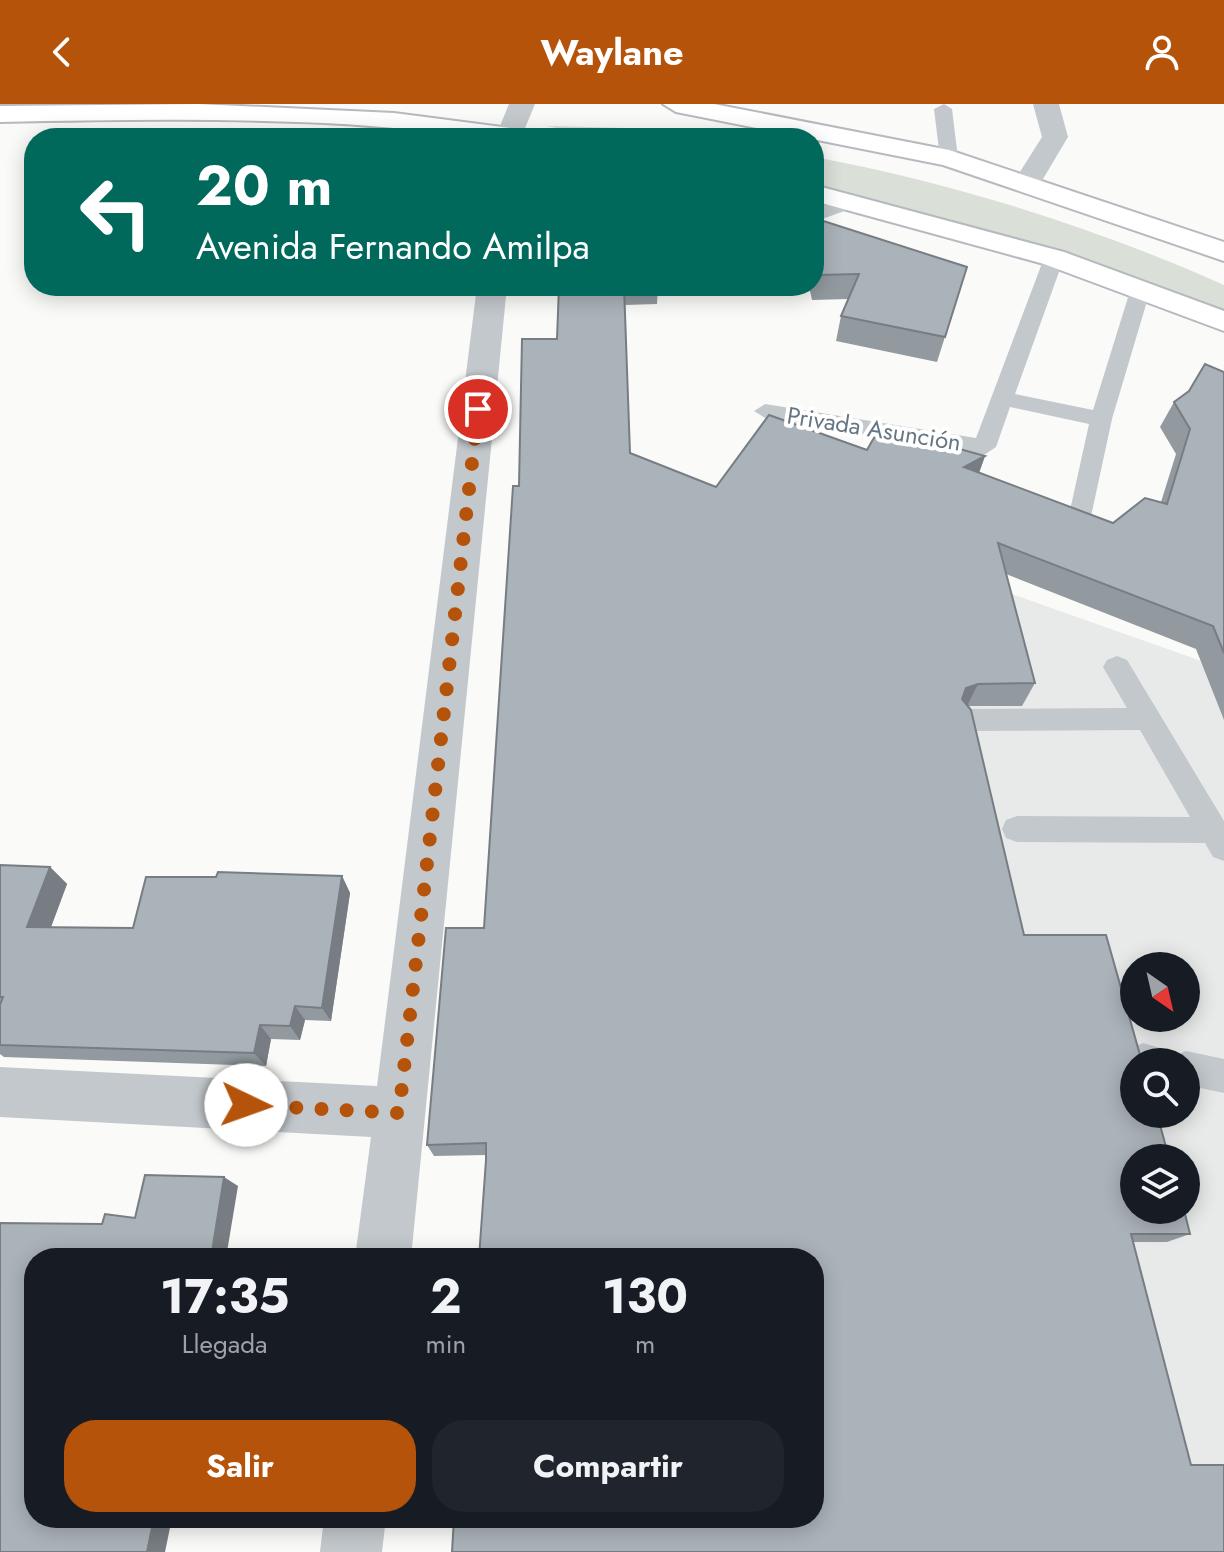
<!DOCTYPE html>
<html lang="es">
<head>
<meta charset="utf-8">
<style>
  body { margin:0; font-family:Jost,sans-serif; background:#20242c; color:#f1f3f6; height:100vh; display:flex; flex-direction:column; font-size:30px; white-space:nowrap }
  * { box-sizing:border-box; margin:0 }
  p { font-size:26px; color:#9ea1a6 }
  .icon { flex:none; width:44px; height:44px; fill:none; stroke:currentColor; stroke-width:2; stroke-linecap:round; stroke-linejoin:round }
  .map { position:relative; flex:1; overflow:hidden }
  .side { position:absolute; left:24px; top:1144px; width:800px; height:280px; display:flex; flex-direction:column; background:#171b24; border-radius:32px; box-shadow:0 4px 20px #0003 }
  .side>* { flex:none }
  .top-card { position:absolute; left:24px; top:24px; width:800px; height:168px; border-radius:32px; box-shadow:0 4px 20px #0003; background:#00695c; color:#fff; overflow:hidden }
  .needle { width:52px; rotate:146deg }
  .fabs { position:absolute; left:1120px; top:848px; display:grid; gap:16px }
  .fabs a { display:grid; place-items:center; width:80px; height:80px; border-radius:50%; background:#171b24; box-shadow:0 4px 20px #0003; font-size:40px }
  .pin { position:absolute; display:grid; place-items:center; width:68px; height:68px; color:#fff; margin:-34px; border:4px solid #fff; border-radius:50%; box-shadow:0 2px 8px #0007 }
  .me { position:absolute; width:88px; margin:-44px; rotate:93deg; stroke-linejoin:round; filter:drop-shadow(0 0 6px #0008) }
  .turn { display:flex; align-items:center; gap:28px; height:168px; padding:0 40px; font-size:36px }
  .turn .icon { width:104px; height:104px; stroke-width:2.5 }
  .turn b { display:block; font-size:56px; line-height:68px }
  .eta { display:flex; justify-content:space-evenly; align-items:center; height:136px; text-align:center }
  .eta b { font-size:48px; font-weight:700; line-height:56px }
  .button { display:flex; gap:16px; margin-top:auto; padding:16px 40px }
  .button a { flex:1; height:92px; border-radius:32px; background:#b45309; color:#fff; font-size:32px; font-weight:700; line-height:92px; text-align:center }
  .button a+a { background:#20242c; color:#f1f3f6 }
  header { display:flex; justify-content:space-between; align-items:center; height:104px; padding:0 40px; background:#b45309; color:#fff; font-size:36px; font-weight:700 }
  .map>svg:first-child { display:block }
</style>
</head>
<body>
<header><svg class="icon" aria-label="back" viewBox="0 0 24 24"><path d="M15 5l-7 7 7 7"/></svg>Waylane<svg class="icon" aria-label="person" viewBox="0 0 24 24"><circle cx="12" cy="8" r="4"/><path d="M4 21q1-7 8-7t8 7"/></svg></header>
<div class="map">
<svg width="1224" height="1448" viewBox="0 0 1224 1448">
  <rect width="100%" height="100%" fill="#fafaf8"/>
  <path fill="#e8e9e9" fill-rule="evenodd" d="M636,357L1224,565V1448L814,1414V1154ZM1134,862H1186V914H1134ZM1134,958H1186V1010H1134ZM1134,1054H1186V1106H1134Z"/>
  <path fill="#dadfd7" d="M547,22L663,25L711,34H606Z
    M814,53C954,79 1094,123 1224,181V206L1137,173L814,79Z"/>
  <g fill="none" stroke-linecap="round" stroke-linejoin="round">
    <g stroke="#b5babe" stroke-width="4">
      <path id="primary" d="M198,0L394,9L525,26L538,34C466,34 396,22 324,19C216,14 108,16 0,18V2Z
        M663,0H714L949,46L1224,138V157L943,61L676,8Z
        M814,81L1064,148L1224,207V227L1044,160L814,97Z"/>
    </g>
    <path fill="#c3c8cc" fill-rule="evenodd" d="M944,0L952,5L958,54L949,59L940,54L934,5Z
      M854,91L863,97L861,101L814,118V105Z
      M1054,148L1064,154L1015,290L1093,306L1130,187L1140,181L1150,187L1112,315L1090,417H1072L1069,411L1089,320L1010,303L996,343L984,351L765,314L754,307L765,300L976,334L1044,154Z
      M1117,552L1127,556L1224,717V757L1213,753L1205,739L1017,738L1006,734L1002,725L1006,716L1017,712L1190,713L1140,626L968,627L958,624L954,616L958,608L968,605L1127,604L1103,563L1107,556Z
      M1143,939L1167,946L1172,957L1174,952L1186,947L1224,955V989L1186,981V958H1134V969L1131,968L1126,956L1131,944Z"/>
    <path fill="#c3c8cc" fill-rule="evenodd" d="M509,0H535L521,34H495Z
      M1033,0H1059L1068,33L1037,85H1017L1013,79L1042,33Z
      M477,182H507L411,1154H355L371,1033L0,1013V963L377,982Z
      M324,1414H386L382,1448H320Z"/>
    <use href="#primary" fill="#fff" fill-rule="evenodd"/>
  </g>
  <path fill="#929a9f" d="M814,114L967,163L937,258L836,237L841,212L848,195L812,196L809,182H814Z
    M559,182H658L657,200L625,201L630,349L716,383L867,346L985,352L979,369L1113,419L1161,398L1176,350L1160,323L1174,298L1224,268V616L1196,545L1006,470L1035,579L1022,602H968L1024,831L1190,1130L1167,1138H1133L1190,1360H1224V1448L814,1414L486,1056V1051L434,1052L427,1041L484,824L519,382L557,235Z
    M0,761L50,763L67,780L51,823L133,824L216,773L342,772L350,789L331,917L305,916L300,936L271,935L266,962L4,953L0,950Z"/>
  <path fill="#777d82" d="M985,352L976,377L964,363Z
    M978,580L967,602L955,607L966,584Z
    M50,763L67,780L45,839L27,823Z
    M342,772L350,789L331,917L322,904Z
    M295,902L305,916L300,936L290,922Z
    M260,921L271,935L266,962L254,949Z
    M224,1073L238,1082L226,1154H211Z
    M154,1414H172L165,1448H147Z"/>
  <path fill="#aab3b9" stroke="#777d82" stroke-width="2" d="M814,114L967,163L945,233L841,212L859,170L817,171L814,159Z
    M559,182H624L630,349L716,383L769,311L867,346L880,323L985,352L964,363L1113,419L1145,394L1167,400L1190,325L1174,298L1189,287L1205,260L1224,268V549L1213,522L998,439L1035,579L978,580L966,584L962,595L971,606L1024,831H1106L1142,958H1134V1010H1157L1169,1054H1134V1106H1184L1190,1130H1131L1191,1361H1224V1448H452L454,1414H814V1154H479L486,1056V1039L427,1041L446,824H484L513,382H519L522,235H557Z
    M0,761L50,763L27,823L133,824L146,773H216L218,768L342,772L322,904L295,902L290,922L260,921L254,949L0,941V901L3,893H0Z
    M145,1071L224,1073L211,1154H34V1414H154L147,1448H0V1119L102,1120L105,1110L135,1114Z"/>
  <g fill="none" stroke-linecap="round" stroke-linejoin="round">
    <path stroke="#b45309" stroke-width="14" stroke-dasharray="0 25.2" d="M246,1001L399,1009L478,305"/>
  </g>
  <g text-anchor="middle" stroke-width="8" stroke-linejoin="round" paint-order="stroke">
    <g font-size="24" fill="#657683" stroke="#fff">
      <text transform="translate(874 325) rotate(9)" y="8">Privada Asunción</text>
    </g>
  </g>
</svg>
<div class="fabs">
<a><svg class="needle" viewBox="-14 -14 28 28"><path d="M0-13l5 13h-10z" fill="#e53935"/><path d="M0 13l5-13h-10z" fill="#9ea1a6"/></svg></a>
<a><svg class="icon" aria-label="search" viewBox="0 0 24 24"><circle cx="10" cy="10" r="6"/><path d="M15 15l6 6"/></svg></a>
<a><svg class="icon" aria-label="layers" viewBox="0 0 24 24"><path d="M12 4l9 5-9 5-9-5zM3 14l9 5 9-5"/></svg></a>
</div>
<div class="pin" style="left:478px;top:305px;background:#d93025"><svg class="icon" aria-label="arrive" viewBox="0 0 24 24"><path d="M6 21V4h12l-3 4 3 4H6"/></svg></div>
<svg class="me" style="left:246px;top:1001px" viewBox="-20 -20 40 40"><circle r="19" fill="#fff"/><path d="M0-13L10 11 0 6-10 11z" fill="#b45309"/></svg>
<div class="top-card">
<div class="turn"><svg class="icon" aria-label="left" viewBox="0 0 24 24"><path d="M17 20v-9H6M10 6l-5 5 5 5"/></svg><div><b>20 m</b>Avenida Fernando Amilpa</div></div>
</div>
<section class="side">
<div class="eta">
<div><b>17:35</b><p>Llegada</p></div>
<div><b>2</b><p>min</p></div>
<div><b>130</b><p>m</p></div>
</div>
<div class="button"><a>Salir</a><a>Compartir</a></div>
</section>
</div>
</body>
</html>
